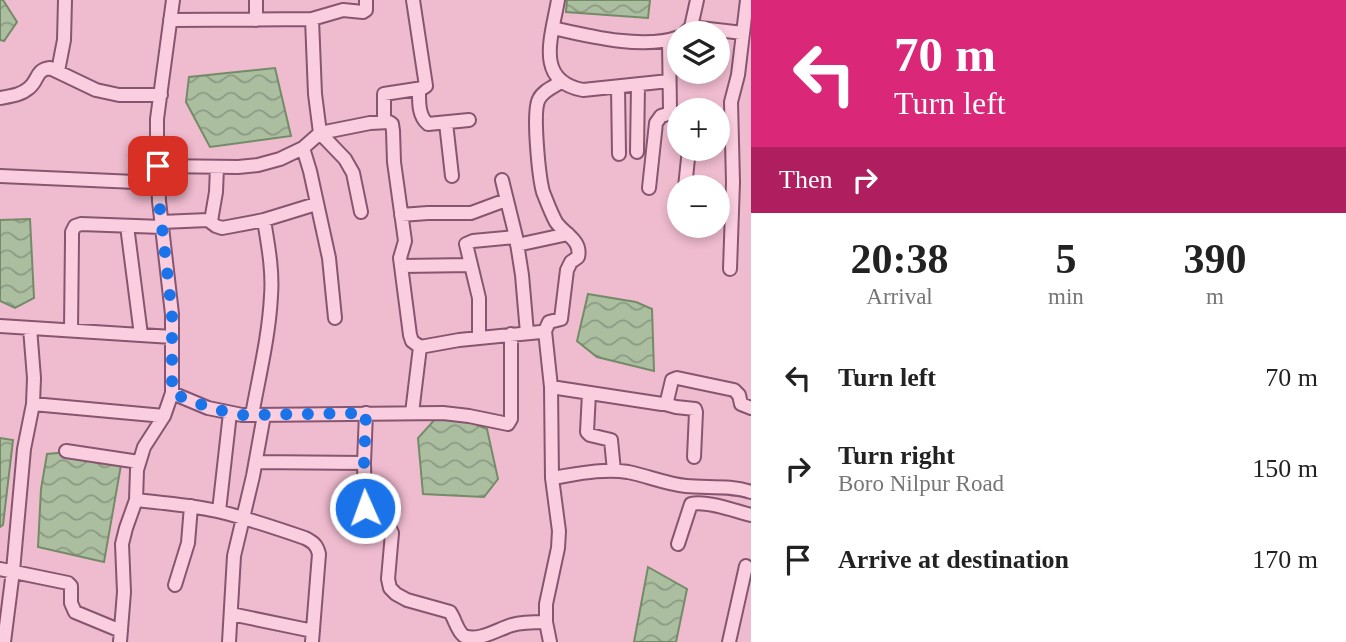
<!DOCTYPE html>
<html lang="en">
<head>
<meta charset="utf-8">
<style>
  body { margin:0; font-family:"Times New Roman",serif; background:#f6f6f6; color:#222; height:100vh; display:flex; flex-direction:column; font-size:26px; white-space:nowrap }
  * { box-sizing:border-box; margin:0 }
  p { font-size:23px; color:#767676 }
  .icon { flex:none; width:38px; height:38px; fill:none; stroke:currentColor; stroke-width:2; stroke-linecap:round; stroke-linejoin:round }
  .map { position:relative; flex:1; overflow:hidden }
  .panel { display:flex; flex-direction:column; background:#fff; width:595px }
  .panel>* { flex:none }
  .top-card { background:#db2777; color:#fff; overflow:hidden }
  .controls { position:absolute; left:667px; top:21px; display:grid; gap:14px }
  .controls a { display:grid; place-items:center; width:63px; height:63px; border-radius:50%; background:#fff; box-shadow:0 4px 10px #0003; font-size:35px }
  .pin { position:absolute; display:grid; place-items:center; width:60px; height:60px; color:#fff; margin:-30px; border-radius:14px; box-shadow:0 4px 10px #0006 }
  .me { position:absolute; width:77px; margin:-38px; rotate:358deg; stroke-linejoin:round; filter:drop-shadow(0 0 5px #0008) }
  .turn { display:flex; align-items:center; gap:24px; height:147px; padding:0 28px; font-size:32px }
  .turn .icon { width:91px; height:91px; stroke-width:2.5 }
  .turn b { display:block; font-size:49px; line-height:60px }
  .then { display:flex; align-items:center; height:66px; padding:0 28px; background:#0003; gap:14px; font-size:26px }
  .eta { display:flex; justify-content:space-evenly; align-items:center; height:119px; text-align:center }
  .eta b { font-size:42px; font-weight:800; line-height:49px }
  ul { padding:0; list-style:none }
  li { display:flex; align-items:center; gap:21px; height:91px; padding:0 28px }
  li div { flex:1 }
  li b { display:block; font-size:26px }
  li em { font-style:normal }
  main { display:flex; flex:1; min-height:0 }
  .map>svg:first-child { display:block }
</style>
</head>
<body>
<main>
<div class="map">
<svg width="751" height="642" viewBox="0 0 751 642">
  <defs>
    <pattern id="water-waves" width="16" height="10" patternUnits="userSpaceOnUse" patternTransform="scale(1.75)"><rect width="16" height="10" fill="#abbfa0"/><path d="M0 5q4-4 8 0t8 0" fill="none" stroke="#8c9a83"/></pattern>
  </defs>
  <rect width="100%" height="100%" fill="#efbbce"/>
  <path fill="url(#water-waves)" stroke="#738c67" stroke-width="2" d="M0,0H3L17,22L4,41L0,40Z
    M567,0H650L648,18L566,12Z
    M275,68L291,136L210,147L186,102L189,77Z
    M30,219L34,298L15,308L0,301V220Z
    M588,294L636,302L652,309L654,371L597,357L577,341Z
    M437,417L467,421L487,429L498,479L484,497L423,494L418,438Z
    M0,438L13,440L3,525L0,527Z
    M68,452L121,465L104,562L38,547L41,489L47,454Z
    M648,567L687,589L676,642H634Z"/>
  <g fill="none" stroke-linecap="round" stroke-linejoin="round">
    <g stroke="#86556f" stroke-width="16">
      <path id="minor" d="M558,0C552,36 534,81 583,90L669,81
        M312,19L343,10L363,12L366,10V0
        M170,20L312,19L315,94L320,133L345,159L353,173L361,212
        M256,20V0
        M691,27L743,33
        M553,28C588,36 644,50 679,37
        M686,32L691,27L697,0
        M669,41L670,110L671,113L679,116
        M58,71L64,40L65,0
        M618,87L619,154
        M419,89C419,101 418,116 428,124L469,120
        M0,98C11,96 21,95 29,88C39,80 35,70 50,68L96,90L119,95H161
        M384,121V94L423,88L426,86L413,0
        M446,123L452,176
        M303,148L310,171L329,258L335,318
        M637,152L638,85
        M158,166L238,167L258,165L280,159L303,148L320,133L370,123L389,122L392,124L393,131L394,162L405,241L400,258L410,335L412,341L420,347L412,413
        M0,176L158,183
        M502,180L516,237L522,275L527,333
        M685,187L689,149
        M649,188L656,123L661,116L671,113
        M401,215L428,213H471L506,200
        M211,221L216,192L217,167
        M161,222L208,220L216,226L222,228L264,220L316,204
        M127,226L141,335
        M517,245L568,234
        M402,266L471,265
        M730,269L733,182L731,102L738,75L747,0
        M0,326L172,337
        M71,329L72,240V232L75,226L81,224L162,227
        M545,331L551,387L552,478L559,531L558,548L546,604V622L550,642
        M479,337V298L466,244L473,241L516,237
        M420,347L459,340L541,332L545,331L549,322L561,319L567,270L571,262L578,257C582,240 564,234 556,222C551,213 547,202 543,192C539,177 532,111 539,99C543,91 553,87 561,82
        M551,387L662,404L667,401L672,380L677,378L734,390L739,395L741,404L751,408
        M172,393L208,408L242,415L443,413L469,416L508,424L511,419V334
        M589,393L587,432L590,435L611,440L614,471
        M33,404L164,416
        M665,404L676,407L695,409L696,412L694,457
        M366,413L364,463L365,508C370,522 388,519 392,533L388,579L390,588L396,594L407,600L450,612C455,619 457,631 464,636C479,642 498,629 512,625C522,622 535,622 546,622
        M252,415C259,376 269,336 271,296C273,270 268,245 264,220
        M66,451L139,462
        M256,462L364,463
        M552,478C577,474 603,468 628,472C648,476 666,484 686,486C707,488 731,485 751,492
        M136,500C163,503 190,505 217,511C247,518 276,528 305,538C313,542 317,545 319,554L312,642
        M219,511L230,413
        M678,544L691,504C706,500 735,511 751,515
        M0,569L68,583L71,586V603L75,612L121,631
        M175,585L188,543L191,506
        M231,614L313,631
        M4,642L13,571L24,449L33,404L34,378L30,328
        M120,642L124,592L122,544L126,528L136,500L137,470L144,447L164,416L172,393V314L159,201L157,149V119L173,0
        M229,642L234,556L253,476L264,415
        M729,642L746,566"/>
    </g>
    <use href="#minor" stroke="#facede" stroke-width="12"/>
  </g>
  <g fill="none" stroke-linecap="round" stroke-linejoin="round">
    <path stroke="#1a73e8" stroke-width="12" stroke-dasharray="0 21.6" d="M158,166L159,201L172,314V393C195,403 217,411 242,415L366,413L364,463L365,508"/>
  </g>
</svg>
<div class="controls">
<a><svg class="icon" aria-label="layers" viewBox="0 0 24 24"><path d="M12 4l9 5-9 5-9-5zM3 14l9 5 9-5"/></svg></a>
<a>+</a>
<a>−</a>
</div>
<div class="pin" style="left:158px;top:166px;background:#d93025"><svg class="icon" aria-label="arrive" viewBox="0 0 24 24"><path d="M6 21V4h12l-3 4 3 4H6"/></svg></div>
<svg class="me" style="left:365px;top:508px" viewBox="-20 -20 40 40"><circle r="17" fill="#1a73e8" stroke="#fff" stroke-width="3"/><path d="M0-11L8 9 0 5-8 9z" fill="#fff"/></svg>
</div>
<section class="panel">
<div class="top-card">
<div class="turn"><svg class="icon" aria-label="left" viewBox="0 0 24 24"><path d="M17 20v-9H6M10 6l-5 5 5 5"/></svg><div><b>70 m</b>Turn left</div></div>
<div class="then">Then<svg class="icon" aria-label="right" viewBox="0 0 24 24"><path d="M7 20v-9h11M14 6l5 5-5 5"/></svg></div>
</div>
<div class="eta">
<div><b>20:38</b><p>Arrival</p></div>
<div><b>5</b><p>min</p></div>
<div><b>390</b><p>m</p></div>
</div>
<ul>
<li><svg class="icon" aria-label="left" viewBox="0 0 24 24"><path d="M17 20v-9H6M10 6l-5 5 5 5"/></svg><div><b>Turn left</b></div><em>70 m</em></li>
<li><svg class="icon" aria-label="right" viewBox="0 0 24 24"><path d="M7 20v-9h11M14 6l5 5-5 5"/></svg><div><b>Turn right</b><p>Boro Nilpur Road</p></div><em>150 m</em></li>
<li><svg class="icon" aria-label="arrive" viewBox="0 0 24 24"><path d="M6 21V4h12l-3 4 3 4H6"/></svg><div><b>Arrive at destination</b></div><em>170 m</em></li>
</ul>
</section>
</main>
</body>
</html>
